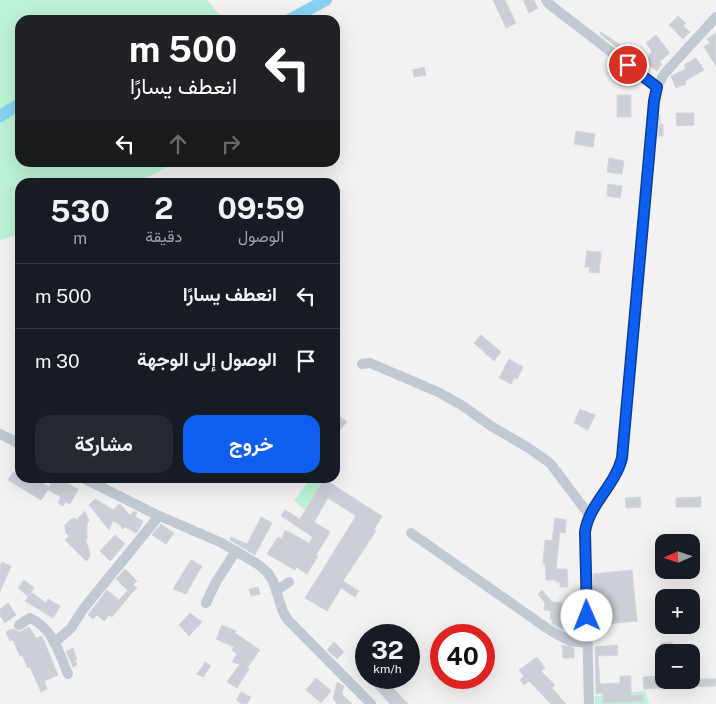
<!DOCTYPE html>
<html lang="ar">
<head>
<meta charset="utf-8">
<style>
  body { margin:0; font-family:"Public Sans",Vazirmatn,sans-serif; background:#242831; color:#f1f3f6; direction:rtl; height:100vh; display:flex; flex-direction:column; font-size:19px; white-space:nowrap }
  * { box-sizing:border-box; margin:0 }
  p { font-size:16px; color:#9ea1a6 }
  .icon { flex:none; width:28px; height:28px; fill:none; stroke:currentColor; stroke-width:2; stroke-linecap:round; stroke-linejoin:round }
  .map { position:relative; flex:1; overflow:hidden; direction:ltr }
  .panel { position:absolute; left:15px; top:178px; width:325px; height:305px; display:flex; flex-direction:column; background:#171b24; border-radius:15px; box-shadow:0 5px 20px #0002; direction:rtl }
  .panel>* { flex:none }
  .top-card { position:absolute; left:15px; top:15px; width:325px; height:152px; border-radius:15px; box-shadow:0 5px 20px #0002; direction:rtl; background:#202124; color:#fff; overflow:hidden }
  .needle { width:32px; rotate:267deg }
  .controls { position:absolute; left:655px; top:534px; display:grid; gap:10px }
  .controls a { display:grid; place-items:center; width:45px; height:45px; border-radius:10px; background:#171b24; box-shadow:0 5px 20px #0002; font-size:25px }
  .speed { position:absolute; left:355px; top:624px; display:flex; gap:10px; font-size:25px; font-weight:700; text-align:center }
  .speed>* { display:grid; place-content:center; width:65px; height:65px; border-radius:50%; background:#171b24; box-shadow:0 5px 20px #0002; line-height:1 }
  .speed small { font-size:12px; font-weight:400 }
  .speed .limit { border:8px solid #d22; background:#fff; color:#111 }
  .pin { position:absolute; display:grid; place-items:center; width:42px; height:42px; color:#fff; margin:-21px; border:2px solid #fff; border-radius:50%; box-shadow:0 1px 5px #0007 }
  .me { position:absolute; width:55px; margin:-28px; rotate:359deg; stroke-linejoin:round; filter:drop-shadow(0 0 4px #0008) }
  .turn { display:flex; align-items:center; gap:18px; height:105px; padding:0 20px; font-size:22px }
  .turn .icon { width:65px; height:65px; stroke-width:2.5 }
  .turn b { display:block; font-size:35px; line-height:42px }
  .lanes { display:flex; align-items:center; height:48px; padding:0 20px; background:#0003; justify-content:center; gap:25px; direction:ltr }
  .lanes .off { opacity:.35 }
  .eta { display:flex; justify-content:space-evenly; align-items:center; height:85px; text-align:center }
  .eta b { font-size:30px; font-weight:700; line-height:35px }
  .action { display:flex; gap:10px; margin-top:auto; padding:10px 20px }
  .action a { flex:1; height:58px; border-radius:15px; background:#0e5ff0; color:#fff; font-size:20px; font-weight:700; line-height:58px; text-align:center }
  .action a+a { background:#242831; color:#f1f3f6 }
  ul { padding:0; list-style:none }
  li { display:flex; align-items:center; gap:15px; height:65px; padding:0 20px; border-top:1px solid #363941 }
  li div { flex:1 }
  li b { display:block; font-size:19px }
  li em { font-style:normal }
  .map>svg:first-child { display:block }
</style>
</head>
<body>
<div class="map">
<svg width="716" height="704" viewBox="0 0 716 704">
  <rect width="100%" height="100%" fill="#f3f1f1"/>
  <path fill="#bdf2d6" d="M0,0H207L224,20H20V162L175,163L138,182H20V234L0,240Z
    M311,478H320L328,484L308,512L294,501Z
    M645,691L649,704H595V696Z"/>
  <g fill="none" stroke-linecap="round" stroke-linejoin="round">
    <path stroke="#88d3f2" stroke-width="12" d="M289,20L326,0
      M0,116L20,104"/>
  </g>
  <path fill="#cccfd6" stroke="#d4d6dc" d="M493,0H505L516,23L506,28Z
    M523,0H534L538,8L529,13Z
    M678,16L686,23L683,26L690,32L683,39L669,25Z
    M601,32L638,57L635,62L600,34Z
    M716,33V66L704,47L710,43L707,39Z
    M656,35L670,53L659,62L662,64L657,71L645,62L652,51L646,43Z
    M696,58L704,70L685,81L686,84L676,88L671,76L686,69L684,65Z
    M424,67L426,75L414,77L413,70Z
    M617,95H631V117H617Z
    M676,113H694V125L677,126Z
    M660,115V124H663V136H658Z
    M576,131L595,134L593,147L574,144Z
    M609,158L624,161L622,174L607,172Z
    M608,184L622,186L620,198L607,196Z
    M587,251L601,252L599,273L589,272L590,267H585Z
    M481,335L501,352L494,361L474,343Z
    M509,359L523,367L517,379L514,378L511,384L499,378Z
    M580,409L595,415L588,430L574,423Z
    M335,412L347,422L339,431L335,428Z
    M13,472L20,476V478L27,480L29,478H34L49,487L54,478H56L78,489L70,504L65,502L63,506L58,503L61,497L48,490L41,500L8,480Z
    M324,479L382,516L374,530L376,531L343,581L359,591L355,597L341,588L327,611L305,598L356,516L328,498L314,522L330,532L316,555L318,556L307,574L296,567L295,570L267,554L278,537L282,539L285,530L309,543L313,537L281,516L285,510L300,519Z
    M640,497L641,507L626,508L625,498Z
    M701,497V507H676V498Z
    M95,499L113,510L120,504L130,515L134,511L137,513L135,517L143,521L138,531L136,533L125,527L123,529L119,524L113,521L109,530L89,505Z
    M85,511L89,521L87,523V540L85,538L90,553V557L86,561L65,540L69,536L66,533L65,525L71,519L75,518L76,520Z
    M261,517L272,523L255,555L230,540L231,537L247,544Z
    M555,518L566,520L565,533L560,532L556,569H567L568,587H560V582H556V580H546L545,564H543L545,540L552,541Z
    M161,524L174,533L166,544L152,535Z
    M115,535L125,544L110,561L100,551Z
    M191,560L202,566L186,594L173,589Z
    M2,562L11,566L0,592V566Z
    M125,569L137,581L133,585L137,588L131,594L116,579Z
    M632,570L637,621L595,625L593,574Z
    M24,580L34,588L28,596L18,588Z
    M258,587L260,594L251,596L249,589Z
    M107,590L119,600L127,591L131,594L112,617L109,615L104,621L97,615L93,619L88,615Z
    M542,590L552,602L571,604L570,615H572L571,630L562,629L552,624L553,620L550,619L551,611L544,610L545,603L538,594Z
    M31,592L46,603L48,599L60,606L53,618L25,601Z
    M8,603L16,615L5,623L0,616V609Z
    M190,613L202,622L189,636L179,625Z
    M222,625L236,631L235,633L260,650L247,668L249,669L237,688L227,682L240,664L232,662L237,654L232,650L234,647L216,639Z
    M29,627L36,638L42,636L58,675L44,681L47,689L41,692L30,667L28,668L22,655L20,656L13,640L10,641L6,632L13,629L20,632Z
    M334,642L344,652L337,659L327,650Z
    M672,642L673,648L661,649V643Z
    M562,645L574,648V658H563Z
    M617,645L618,655L598,656L600,684L620,683V676H631V696L643,695V701L603,703V693L596,694L595,647Z
    M73,648L77,659L75,660L77,665L73,667L66,651Z
    M537,657L545,668L541,671L555,685L552,688L566,704H551L529,681L524,685L520,680L524,676L519,670Z
    M205,662L211,666L203,677L197,674Z
    M691,669H697L698,679H716V686L686,687V680H691Z
    M664,676V680H674L675,687L644,689L643,677Z
    M316,678L331,691L321,703L306,690Z
    M384,678L408,704H390L374,686Z
    M337,682L344,686L342,694L352,704H337L333,699Z
    M241,692L251,697L247,704H242L236,700Z"/>
  <g fill="none" stroke-linecap="round" stroke-linejoin="round">
    <path stroke="#c1cad3" stroke-width="10" d="M546,0L549,4L657,87
      M362,364L370,363L438,392L463,406L491,426L527,447L550,463L590,516
      M0,434L20,444
      M83,478L155,514L222,543L259,565L268,573L273,581L283,612L288,620L371,704
      M411,533L551,631L570,641L587,643
      M276,591L289,582
      M206,603L216,582L236,551
      M19,625L30,618C53,628 59,653 68,674
      M54,643L71,628L84,608L159,516
      M589,704L585,532C589,504 615,486 622,458L654,101L657,87L664,74L716,17"/>
  </g>
  <g fill="none" stroke-linecap="round" stroke-linejoin="round">
    <g stroke="#093e9c" stroke-width="12">
      <path id="route" d="M587,616L585,532C589,504 615,486 622,458L654,101L657,87L628,65"/>
    </g>
    <use href="#route" stroke="#0e5ff0" stroke-width="9"/>
  </g>
</svg>
<div class="controls">
<a><svg class="needle" viewBox="-14 -14 28 28"><path d="M0-13l5 13h-10z" fill="#e53935"/><path d="M0 13l5-13h-10z" fill="#9ea1a6"/></svg></a>
<a>+</a>
<a>−</a>
</div>
<div class="speed"><div>32<small>km/h</small></div><div class="limit">40</div></div>
<div class="pin" style="left:628px;top:65px;background:#d93025"><svg class="icon" aria-label="arrive" viewBox="0 0 24 24"><path d="M6 21V4h12l-3 4 3 4H6"/></svg></div>
<svg class="me" style="left:587px;top:616px" viewBox="-20 -20 40 40"><circle r="19" fill="#fff"/><path d="M0-13L10 11 0 6-10 11z" fill="#0e5ff0"/></svg>
<div class="top-card">
<div class="turn"><svg class="icon" aria-label="left" viewBox="0 0 24 24"><path d="M17 20v-9H6M10 6l-5 5 5 5"/></svg><div><b>500 m</b>انعطف يسارًا</div></div>
<div class="lanes"><svg class="icon" aria-label="left" viewBox="0 0 24 24"><path d="M17 20v-9H6M10 6l-5 5 5 5"/></svg><svg class="icon off" aria-label="ahead" viewBox="0 0 24 24"><path d="M12 20V5M6 11l6-6 6 6"/></svg><svg class="icon off" aria-label="right" viewBox="0 0 24 24"><path d="M7 20v-9h11M14 6l5 5-5 5"/></svg></div>
</div>
<section class="panel">
<div class="eta">
<div><b>09:59</b><p>الوصول</p></div>
<div><b>2</b><p>دقيقة</p></div>
<div><b>530</b><p>m</p></div>
</div>
<ul>
<li><svg class="icon" aria-label="left" viewBox="0 0 24 24"><path d="M17 20v-9H6M10 6l-5 5 5 5"/></svg><div><b>انعطف يسارًا</b></div><em>500 m</em></li>
<li><svg class="icon" aria-label="arrive" viewBox="0 0 24 24"><path d="M6 21V4h12l-3 4 3 4H6"/></svg><div><b>الوصول إلى الوجهة</b></div><em>30 m</em></li>
</ul>
<div class="action"><a>خروج</a><a>مشاركة</a></div>
</section>
</div>
</body>
</html>
